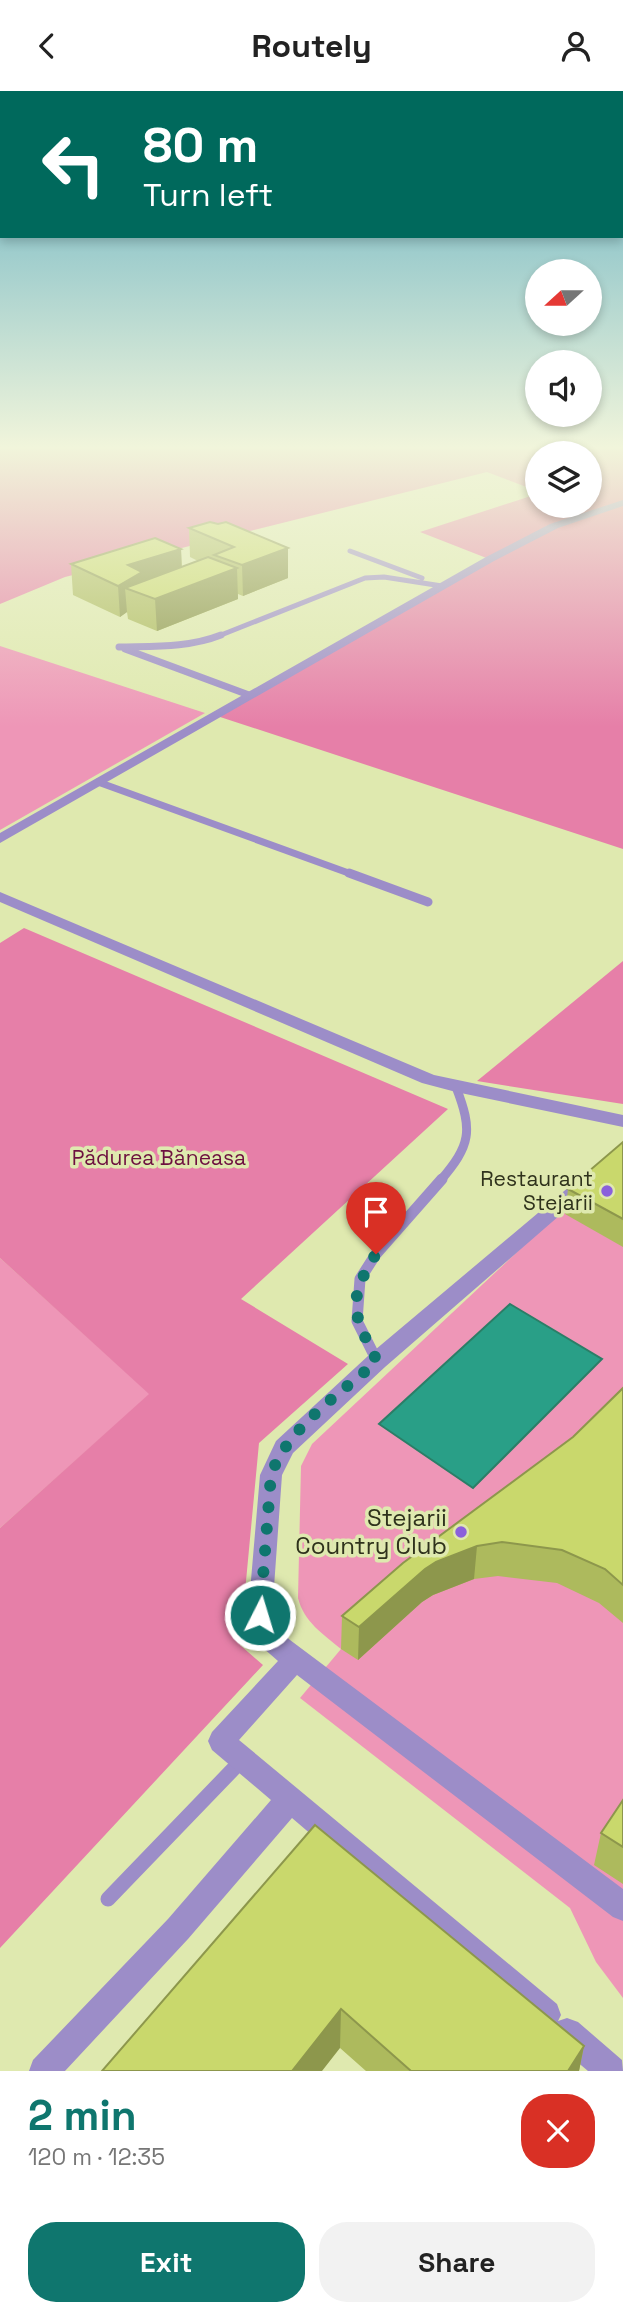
<!DOCTYPE html>
<html lang="en">
<head>
<meta charset="utf-8">
<style>
  body { margin:0; font-family:"Space Grotesk",sans-serif; background:#f2f2f2; color:#222; height:100vh; display:flex; flex-direction:column; font-size:26px; white-space:nowrap }
  * { box-sizing:border-box; margin:0 }
  p { font-size:23px; color:#767676 }
  .icon { flex:none; width:38px; height:38px; fill:none; stroke:currentColor; stroke-width:2; stroke-linecap:round; stroke-linejoin:round }
  .map { position:relative; height:1980px; overflow:hidden }
  .sheet { display:flex; flex-direction:column; background:#fff; flex:1 }
  .sheet>* { flex:none }
  .hud { position:absolute; left:0px; top:0px; width:623px; height:147px; box-shadow:0 4px 10px #0003; background:#00695c; color:#fff; overflow:hidden }
  .needle { width:46px; rotate:249deg }
  .tools { position:absolute; left:525px; top:168px; display:grid; gap:14px }
  .tools a { display:grid; place-items:center; width:77px; height:77px; border-radius:50%; background:#fff; box-shadow:0 4px 10px #0003; font-size:35px }
  .pin { position:absolute; display:grid; place-items:center; width:60px; height:60px; color:#fff; margin:-72px -30px; border-radius:50% 50% 50% 0; rotate:-45deg; box-shadow:0 0 7px #0007 }
  .pin .icon { rotate:45deg }
  .me { position:absolute; width:77px; margin:-38px; rotate:5deg; stroke-linejoin:round; filter:drop-shadow(0 0 5px #0008) }
  .turn { display:flex; align-items:center; gap:24px; height:147px; padding:0 28px; font-size:32px }
  .turn .icon { width:91px; height:91px; stroke-width:2.5 }
  .turn b { display:block; font-size:49px; line-height:60px }
  .round { display:grid; place-items:center; flex:none; width:74px; height:74px; border-radius:28px; background:#f2f2f2 }
  .summary { display:flex; align-items:center; justify-content:space-between; height:119px; padding:0 28px }
  h1 { font-size:42px; font-weight:600; line-height:52px; color:#0f766e }
  .primary-button { display:flex; gap:14px; margin-top:auto; padding:14px 28px }
  .primary-button a { flex:1; height:80px; border-radius:28px; background:#0f766e; color:#fff; font-size:28px; font-weight:600; line-height:80px; text-align:center }
  .primary-button a+a { background:#f2f2f2; color:#222 }
  header { display:flex; justify-content:space-between; align-items:center; height:91px; padding:0 28px; background:#fff; font-size:32px; font-weight:600 }
  .map>svg:first-child { display:block }
</style>
</head>
<body>
<header><svg class="icon" aria-label="back" viewBox="0 0 24 24"><path d="M15 5l-7 7 7 7"/></svg>Routely<svg class="icon" aria-label="person" viewBox="0 0 24 24"><circle cx="12" cy="8" r="4"/><path d="M4 21q1-7 8-7t8 7"/></svg></header>
<div class="map">
<svg width="623" height="1980" viewBox="0 0 623 1980">
  <rect width="100%" height="100%" fill="#dfe9af"/>
  <path fill="#ee96b7" d="M0,555L205,622L0,739Z
    M623,1062V1907L596,1871L570,1817L300,1607L341,1558C323,1543 304,1531 298,1507L301,1375L312,1353Z
    M0,1167L150,1303L0,1437Z"/>
  <path fill="#e67fa8" d="M0,358H623V758L214,624L489,468L420,441L537,403V415H590V362H537V400L487,381L65,486L0,513Z
    M24,837L448,1018L241,1208L348,1273L259,1352L240,1554L263,1574L0,1857V1437L149,1303L0,1167V852Z
    M623,870V1013L477,990Z"/>
  <path fill="#299f87" stroke="#2b7e67" stroke-width="2" d="M510,1213L602,1268L473,1397L379,1333Z"/>
  <g fill="none" stroke-linecap="round" stroke-linejoin="round">
    <path stroke="#9c8dc8" stroke-width="5" d="M350,460L422,487
      M216,546L365,487L384,486L442,495"/>
    <path stroke="#9c8dc8" stroke-width="7" d="M119,556C153,555 188,557 221,544
      M125,558L249,604
      M98,691L354,784"/>
    <path stroke="#9c8dc8" stroke-width="9" d="M349,782L428,811
      M440,1090C471,1054 473,1040 456,996"/>
    <path stroke="#9c8dc8" stroke-width="11" d="M377,1270L357,1230L360,1188L376,1163L442,1088"/>
    <path stroke="#9c8dc8" stroke-width="15" d="M108,1808L242,1669"/>
    <path fill="#9c8dc8" fill-rule="evenodd" d="M623,409V415L558,437L494,470L0,752V742L486,466L550,433Z
      M0,801L434,984L623,1024V1036L456,1001L422,992L0,811Z
      M583,1088L590,1090L592,1094L590,1098L385,1276L293,1362L282,1384L272,1524L280,1540L290,1549L623,1798V1830L613,1826L297,1584L239,1649L557,1913L561,1924L558,1930L567,1927L578,1931L622,1969L623,1980H588L556,1953L552,1942L555,1936L546,1939L535,1935L292,1727L188,1848L65,1980H29L33,1969L168,1828L271,1709L212,1659L208,1650L212,1641L278,1570L262,1556L248,1524L260,1384L276,1350L369,1264L576,1090Z"/>
  </g>
  <path fill="#adba5d" d="M210,431L288,487L243,505L238,503V508L157,540L128,528L127,521L120,526L73,504L71,473L181,458L182,476L198,470L190,466L189,437Z
    M623,1051V1156L565,1123L568,1098Z
    M623,1297V1532L599,1512L557,1492L498,1485L474,1488L433,1504L422,1511L358,1569L341,1558L342,1525L573,1346Z
    M623,1709V1793L594,1774L601,1742Z
    M315,1734L584,1955L579,1980H366L340,1957Z"/>
  <path fill="#8d974c" d="M288,457V487L243,505L242,474Z
    M181,458L182,488L125,497L127,521L120,526L118,495L128,474Z
    M237,477L238,508L157,540L155,508Z
    M477,1455L474,1488L433,1504L422,1511L358,1569L359,1536L425,1478L436,1471Z
    M341,1918L340,1957L322,1980H292Z
    M584,1955L579,1980H568Z"/>
  <path fill="#c9d86c" stroke="#8d974c" stroke-width="2" d="M210,431L218,433L226,431L288,457L242,474L214,464L234,456L189,437Z
    M155,447L181,458L128,474L142,481L118,495L71,473Z
    M208,466L237,477L155,508L125,497Z
    M623,1051V1128L568,1098Z
    M623,1297V1494L605,1478L562,1459L502,1451L477,1455L436,1471L425,1478L359,1536L342,1525L403,1472L573,1346Z
    M623,1709V1756L601,1742Z
    M315,1734L584,1955L568,1980H411L341,1918L292,1980H102Z"/>
  <linearGradient id="sky" x2="0" y2="1"><stop stop-color="#5bacc1"/><stop offset="0.56" stop-color="#f1f5db"/><stop offset="1" stop-color="#f1f5db" stop-opacity="0"/></linearGradient>
  <rect width="623" height="636" fill="url(#sky)"/>
  <g fill="none" stroke-linecap="round" stroke-linejoin="round">
    <path stroke="#0f766e" stroke-width="12" stroke-dasharray="0 21.6" d="M260,1524L271,1384C288,1336 339,1304 377,1270C353,1223 346,1210 376,1163"/>
  </g>
  <g fill="#8a61db" stroke="#dfe9af" stroke-width="2.5">
    <circle cx="607" cy="1100" r="7"/>
    <circle cx="461" cy="1441" r="7"/>
  </g>
  <g text-anchor="middle" stroke-width="7" stroke-linejoin="round" paint-order="stroke">
    <g font-size="21" fill="#6d103f" stroke="#dfe9af">
      <text x="159" y="1074">Pădurea Băneasa</text>
    </g>
    <g font-size="21" fill="#2f321c" stroke="#dfe9af" text-anchor="end">
      <text x="593" y="1095">Restaurant<tspan x="593" dy="24">Stejarii</tspan></text>
    </g>
    <g font-size="24" fill="#2f321c" stroke="#dfe9af" text-anchor="end">
      <text x="447" y="1435">Stejarii<tspan x="447" dy="28">Country Club</tspan></text>
    </g>
  </g>
</svg>
<div class="tools">
<a><svg class="needle" viewBox="-14 -14 28 28"><path d="M0-13l5 13h-10z" fill="#e53935"/><path d="M0 13l5-13h-10z" fill="#767676"/></svg></a>
<a><svg class="icon" aria-label="sound" viewBox="0 0 24 24"><path d="M4 9h4l5-4v14l-5-4H4zM17 9q2 3 0 6"/></svg></a>
<a><svg class="icon" aria-label="layers" viewBox="0 0 24 24"><path d="M12 4l9 5-9 5-9-5zM3 14l9 5 9-5"/></svg></a>
</div>
<div class="pin" style="left:376px;top:1163px;background:#d93025"><svg class="icon" aria-label="arrive" viewBox="0 0 24 24"><path d="M6 21V4h12l-3 4 3 4H6"/></svg></div>
<svg class="me" style="left:260px;top:1524px" viewBox="-20 -20 40 40"><circle r="17" fill="#0f766e" stroke="#fff" stroke-width="3"/><path d="M0-11L8 9 0 5-8 9z" fill="#fff"/></svg>
<div class="hud">
<div class="turn"><svg class="icon" aria-label="left" viewBox="0 0 24 24"><path d="M17 20v-9H6M10 6l-5 5 5 5"/></svg><div><b>80 m</b>Turn left</div></div>
</div>
</div>
<section class="sheet">
<div class="summary"><div><h1>2 min</h1><p>120 m · 12:35</p></div><a class="round" style="background:#d93025;color:#fff"><svg class="icon" aria-label="close" viewBox="0 0 24 24"><path d="M6 6l12 12M18 6L6 18"/></svg></a></div>
<div class="primary-button"><a>Exit</a><a>Share</a></div>
</section>
</body>
</html>
